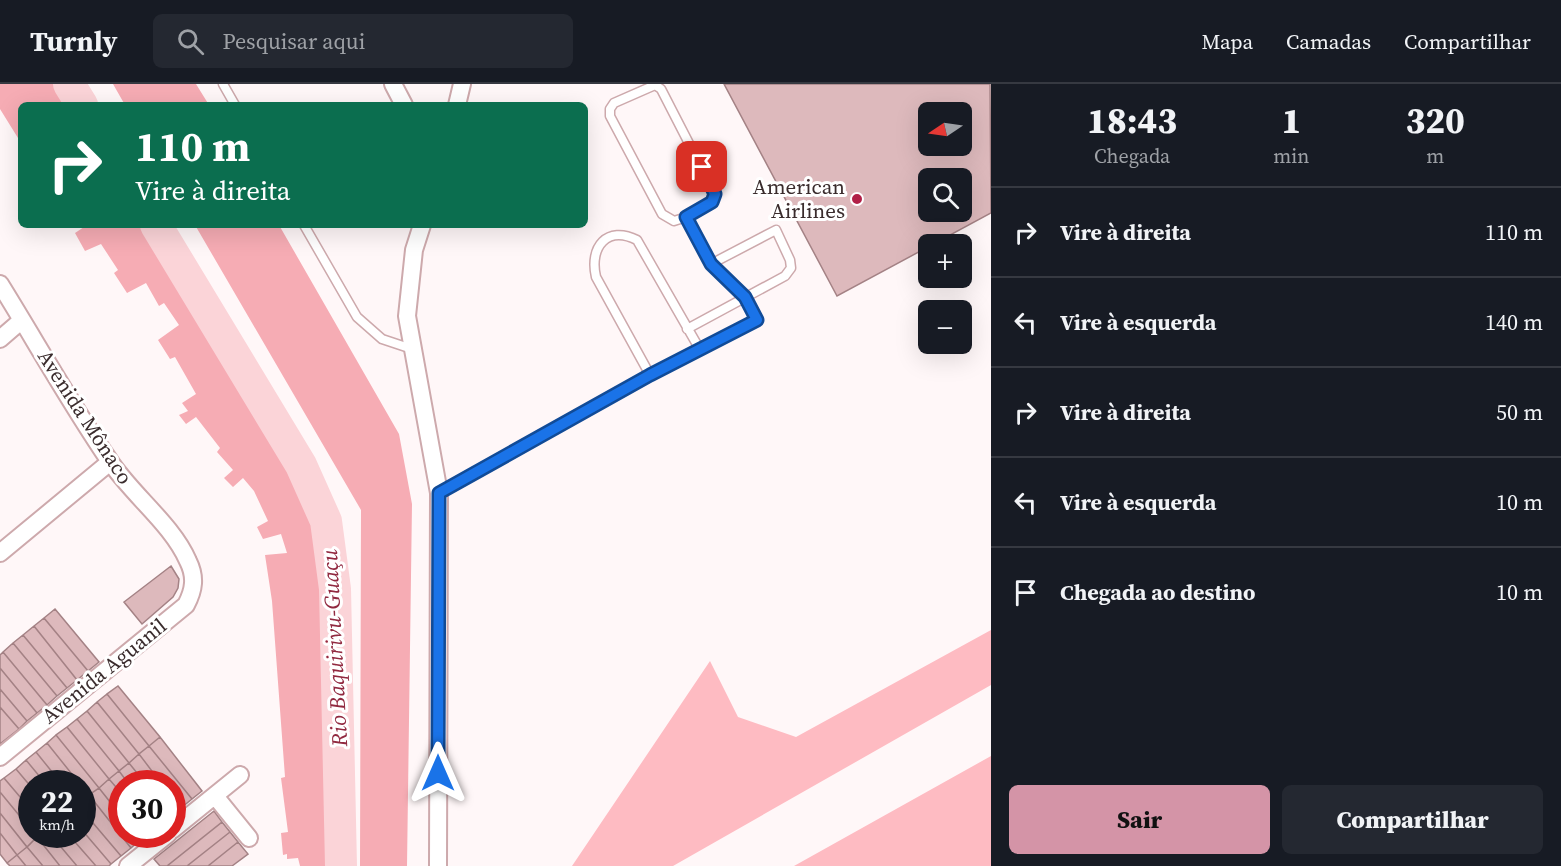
<!DOCTYPE html>
<html lang="pt">
<head>
<meta charset="utf-8">
<style>
  body { margin:0; font-family:"Source Serif 4",serif; background:#242831; color:#f1f3f6; height:100vh; display:flex; flex-direction:column; font-size:22px; white-space:nowrap }
  * { box-sizing:border-box; margin:0 }
  p { font-size:20px; color:#9ea1a6 }
  .icon { flex:none; width:33px; height:33px; fill:none; stroke:currentColor; stroke-width:2; stroke-linecap:round; stroke-linejoin:round }
  .map { position:relative; flex:1; overflow:hidden }
  .panel { display:flex; flex-direction:column; background:#171b24; width:570px }
  .panel>* { flex:none }
  .top-card { position:absolute; left:18px; top:18px; width:570px; height:126px; border-radius:9px; box-shadow:0 6px 24px #0002; background:#0b6e4f; color:#fff; overflow:hidden }
  .needle { width:39px; rotate:257deg }
  .fabs { position:absolute; left:918px; top:18px; display:grid; gap:12px }
  .fabs a { display:grid; place-items:center; width:54px; height:54px; border-radius:9px; background:#171b24; box-shadow:0 6px 24px #0002; font-size:30px }
  .speed { position:absolute; left:18px; top:686px; display:flex; gap:12px; font-size:30px; font-weight:700; text-align:center }
  .speed>* { display:grid; place-content:center; width:78px; height:78px; border-radius:50%; background:#171b24; box-shadow:0 6px 24px #0002; line-height:1 }
  .speed small { font-size:15px; font-weight:400 }
  .speed .limit { border:9px solid #d22; background:#fff; color:#111 }
  .pin { position:absolute; display:grid; place-items:center; width:51px; height:51px; color:#fff; margin:-26px; border-radius:12px; box-shadow:0 3px 9px #0006 }
  .me { position:absolute; width:66px; margin:-33px; rotate:0deg; stroke-linejoin:round; filter:drop-shadow(0 0 4px #0008) }
  .turn { display:flex; align-items:center; gap:21px; height:126px; padding:0 18px; font-size:27px }
  .turn .icon { width:78px; height:78px; stroke-width:2.5 }
  .turn b { display:block; font-size:42px; line-height:51px }
  .eta { display:flex; justify-content:space-evenly; align-items:center; height:102px; text-align:center }
  .eta b { font-size:36px; font-weight:800; line-height:42px }
  .primary-button { display:flex; gap:12px; margin-top:auto; padding:12px 18px }
  .primary-button a { flex:1; height:69px; border-radius:9px; background:#d494a7; color:#111; font-size:24px; font-weight:800; line-height:69px; text-align:center }
  .primary-button a+a { background:#242831; color:#f1f3f6 }
  ul { padding:0; list-style:none }
  li { display:flex; align-items:center; gap:18px; height:90px; padding:0 18px; border-top:2px solid #363941 }
  li div { flex:1 }
  li b { display:block; font-size:22px }
  li em { font-style:normal }
  header { display:flex; align-items:center; gap:36px; box-sizing:border-box; height:84px; padding:0 30px; background:#171b24; border-bottom:2px solid #363941 }
  header strong { font-size:28px }
  nav { display:flex; gap:33px; margin-inline-start:auto; font-size:21px }
  .search { width:420px; height:54px; background:#242831; display:flex; align-items:center; gap:15px; box-sizing:border-box; padding:0 21px; border-radius:9px; color:#9ea1a6; font-size:22px }
  main { display:flex; flex:1; min-height:0 }
  .map>svg:first-child { display:block }
</style>
</head>
<body>
<header>
<strong>Turnly</strong>
<div class="search"><svg class="icon" aria-label="search" viewBox="0 0 24 24"><circle cx="10" cy="10" r="6"/><path d="M15 15l6 6"/></svg>Pesquisar aqui</div>
<nav><a>Mapa</a><a>Camadas</a><a>Compartilhar</a></nav>
</header>
<main>
<div class="map">
<svg width="991" height="782" viewBox="0 0 991 782">
  <rect width="100%" height="100%" fill="#fff7f8"/>
  <path fill="#febbc2" d="M991,546V601L673,782H572L710,577L738,633L796,653Z
    M991,672V782H794Z"/>
  <path fill="#f6acb4" d="M0,0H59L72,21H21V52L18,54L0,25Z
    M113,0H196L209,21H125Z
    M87,141H145L199,238L249,305L288,378L328,488L333,618L328,782H300L298,774L287,775V770L283,771L281,749L288,748L281,694L285,693L272,517L265,471L287,469L281,450L263,455L257,443L268,437L254,407L243,394L233,403L224,394L233,386L217,368L220,364L196,333L186,340L179,331L188,327L182,319L196,310L175,273L170,275L158,256L179,241L164,219L159,222L146,199L127,209L114,189L118,186L101,160L85,167L75,149Z
    M195,141H279L399,350L412,420L407,782H360L361,426Z"/>
  <g fill="none" stroke-linecap="round" stroke-linejoin="round">
    <path stroke="#fbd4d8" stroke-width="32" d="M69,0L82,21
      M156,141L301,381L326,437L335,505L341,782"/>
  </g>
  <path fill="#ddb9bc" stroke="#a48285" stroke-width="1.5" fill-rule="evenodd" d="M724,0H990L991,129L837,212ZM928,28H962V62H928ZM928,94H962V128H928Z
    M171,482L179,495L178,504L173,513L142,540L124,518Z
    M55,525L99,578L88,587L44,534Z
    M44,534L88,587L77,596L34,542Z
    M34,542L77,596L67,604L23,551Z
    M23,551L67,604L57,612L13,559Z
    M13,559L57,612L47,621L3,568Z
    M3,568L47,621L37,629L0,584V571Z
    M0,584L37,629L27,637L0,605Z
    M118,602L160,653L149,662L107,610Z
    M0,605L27,637L19,645L0,623Z
    M107,610L149,662L139,670L97,618Z
    M97,618L139,670L129,679L87,627Z
    M0,623L19,645L0,660Z
    M87,627L129,679L119,687L77,635Z
    M77,635L119,687L109,695L67,643Z
    M67,643L109,695L99,704L56,651Z
    M56,651L99,704L89,711L82,699H79L47,659Z
    M160,653L202,707L192,715L149,662Z
    M47,659L79,699H61L36,668Z
    M149,662L192,715L181,724L172,713V699H161L139,670Z
    M36,668L61,699H45L26,676Z
    M139,670L161,699H145L129,679Z
    M26,676L45,699H32V704L16,685Z
    M129,679L145,699H128L119,687Z
    M16,685L32,704V727L4,694Z
    M119,687L128,699H122V710L109,695Z
    M4,694L32,727V747L0,708V697Z
    M109,695L122,710V733L99,704Z
    M99,704L122,733V750H135L140,756L131,764L89,711Z
    M0,708L37,753L27,763L0,729Z
    M89,711L131,764L121,772L82,726V717Z
    M172,713L181,724L172,730Z
    M82,726L121,772L111,780L82,746Z
    M214,727L222,738L167,782H160L154,775Z
    M0,729L27,763L17,771L0,749Z
    M222,738L230,748L187,782H167Z
    M82,746L111,780L109,782H96L68,750H82Z
    M230,748L238,758L208,782H187Z
    M0,749L17,771L7,779L0,770Z
    M41,750H50L77,782H60L37,753Z
    M50,750H68L96,782H77Z
    M37,753L60,782H43L27,763Z
    M238,758L248,770L232,782H208Z
    M27,763L43,782H26L17,771Z
    M17,771L26,782H10L7,779Z"/>
  <g fill="none" stroke-linecap="round" stroke-linejoin="round">
    <g stroke="#cda9ac" stroke-width="11">
      <path id="lane" d="M223,0L235,21
        M655,1L661,5L715,110C709,125 688,133 674,137L662,130L610,32V25L614,19Z
        M304,141L357,233L382,255L412,265
        M687,245L785,192L791,184L790,176L776,146L711,180
        M650,291L596,193C589,163 607,141 637,156L699,264
        M439,409L650,291L757,236L745,213L711,180L686,133"/>
    </g>
    <g stroke="#cda9ac" stroke-width="20">
      <path id="street" d="M393,0L404,21
        M457,21L462,0
        M422,141L414,166L407,232L439,409L438,782
        M0,200C36,258 70,319 109,376C131,410 172,440 188,477C196,493 194,506 186,521L0,673
        M0,255L22,236
        M0,469L110,378
        M215,712L249,754
        M172,746L240,691
        M128,782L168,750"/>
    </g>
    <use href="#lane" stroke="#fff" stroke-width="8"/>
    <use href="#street" stroke="#fff" stroke-width="16"/>
  </g>
  <g fill="none" stroke-linecap="round" stroke-linejoin="round">
    <g stroke="#114b97" stroke-width="15">
      <path id="route" d="M438,689L439,409L650,291L757,236L745,213L711,180L686,133L712,118L715,110L702,83"/>
    </g>
    <use href="#route" stroke="#1a73e8" stroke-width="10"/>
  </g>
  <circle fill="#b11f47" stroke="#fff" stroke-width="2" cx="857" cy="115" r="6"/>
  <g text-anchor="middle" stroke-width="6" stroke-linejoin="round" paint-order="stroke">
    <g font-size="21" fill="#3a2c2d" stroke="#fff" text-anchor="end">
      <text x="845" y="110">American<tspan x="845" dy="24">Airlines</tspan></text>
    </g>
    <g font-size="21" fill="#3a2c2d" stroke="#fff">
      <text transform="translate(85 333) rotate(57)" y="7">Avenida Mônaco</text>
      <text transform="translate(104 587) rotate(-39)" y="7">Avenida Aguanil</text>
    </g>
    <g font-size="22" font-style="italic" fill="#912940" stroke="#fff">
      <text transform="translate(334 564) rotate(-93)" y="8">Rio Baquirivu-Guaçu</text>
    </g>
  </g>
</svg>
<div class="fabs">
<a><svg class="needle" viewBox="-14 -14 28 28"><path d="M0-13l5 13h-10z" fill="#e53935"/><path d="M0 13l5-13h-10z" fill="#9ea1a6"/></svg></a>
<a><svg class="icon" aria-label="search" viewBox="0 0 24 24"><circle cx="10" cy="10" r="6"/><path d="M15 15l6 6"/></svg></a>
<a>+</a>
<a>−</a>
</div>
<div class="speed"><div>22<small>km/h</small></div><div class="limit">30</div></div>
<div class="pin" style="left:702px;top:83px;background:#d93025"><svg class="icon" aria-label="arrive" viewBox="0 0 24 24"><path d="M6 21V4h12l-3 4 3 4H6"/></svg></div>
<svg class="me" style="left:438px;top:689px" viewBox="-20 -20 40 40"><path d="M0-17L14 15 0 8-14 15z" fill="#1a73e8" stroke="#fff" stroke-width="4"/></svg>
<div class="top-card">
<div class="turn"><svg class="icon" aria-label="right" viewBox="0 0 24 24"><path d="M7 20v-9h11M14 6l5 5-5 5"/></svg><div><b>110 m</b>Vire à direita</div></div>
</div>
</div>
<section class="panel">
<div class="eta">
<div><b>18:43</b><p>Chegada</p></div>
<div><b>1</b><p>min</p></div>
<div><b>320</b><p>m</p></div>
</div>
<ul>
<li><svg class="icon" aria-label="right" viewBox="0 0 24 24"><path d="M7 20v-9h11M14 6l5 5-5 5"/></svg><div><b>Vire à direita</b></div><em>110 m</em></li>
<li><svg class="icon" aria-label="left" viewBox="0 0 24 24"><path d="M17 20v-9H6M10 6l-5 5 5 5"/></svg><div><b>Vire à esquerda</b></div><em>140 m</em></li>
<li><svg class="icon" aria-label="right" viewBox="0 0 24 24"><path d="M7 20v-9h11M14 6l5 5-5 5"/></svg><div><b>Vire à direita</b></div><em>50 m</em></li>
<li><svg class="icon" aria-label="left" viewBox="0 0 24 24"><path d="M17 20v-9H6M10 6l-5 5 5 5"/></svg><div><b>Vire à esquerda</b></div><em>10 m</em></li>
<li><svg class="icon" aria-label="arrive" viewBox="0 0 24 24"><path d="M6 21V4h12l-3 4 3 4H6"/></svg><div><b>Chegada ao destino</b></div><em>10 m</em></li>
</ul>
<div class="primary-button"><a>Sair</a><a>Compartilhar</a></div>
</section>
</main>
</body>
</html>
